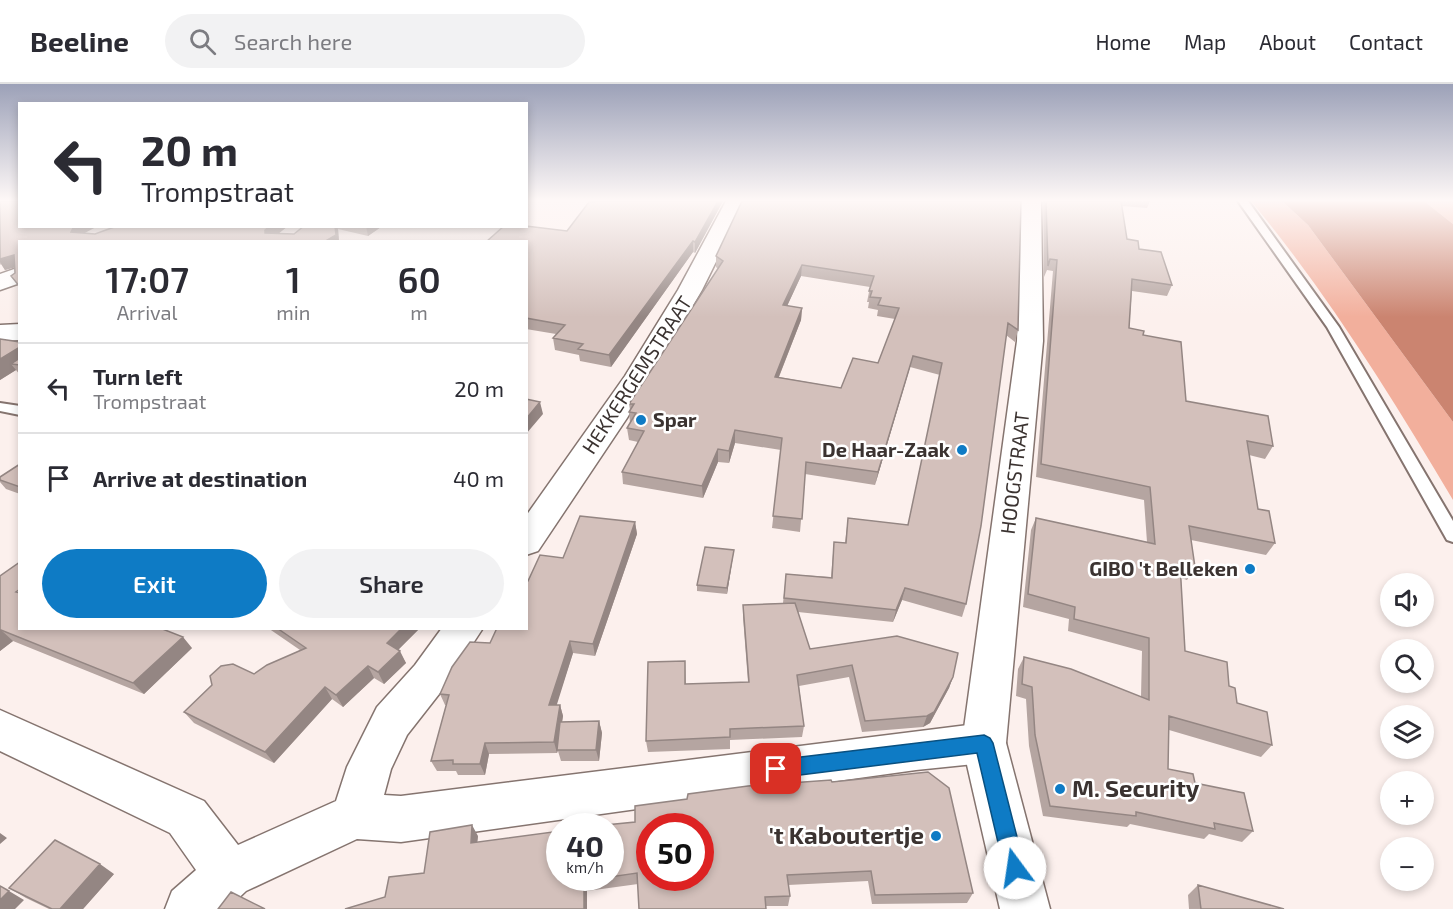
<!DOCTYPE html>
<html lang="en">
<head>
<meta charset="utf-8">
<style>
  body { margin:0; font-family:"Exo 2",sans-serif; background:#f2f2f3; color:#2b2b33; height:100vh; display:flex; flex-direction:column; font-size:22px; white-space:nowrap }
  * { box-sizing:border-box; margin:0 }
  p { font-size:20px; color:#7c7c81 }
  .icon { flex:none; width:33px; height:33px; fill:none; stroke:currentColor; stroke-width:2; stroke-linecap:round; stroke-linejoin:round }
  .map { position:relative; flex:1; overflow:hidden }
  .side { position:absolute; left:18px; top:156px; width:510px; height:390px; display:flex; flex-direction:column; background:#fff; border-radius:0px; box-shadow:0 3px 9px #0003 }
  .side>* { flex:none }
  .guide { position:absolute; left:18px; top:18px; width:510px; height:126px; border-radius:0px; box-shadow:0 3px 9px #0003; background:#fff; color:#2b2b33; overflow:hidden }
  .controls { position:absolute; left:1380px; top:489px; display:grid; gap:12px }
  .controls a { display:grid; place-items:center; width:54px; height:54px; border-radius:50%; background:#fff; box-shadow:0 3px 9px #0003; font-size:30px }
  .speed { position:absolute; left:546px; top:729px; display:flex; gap:12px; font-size:30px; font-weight:700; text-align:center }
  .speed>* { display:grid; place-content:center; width:78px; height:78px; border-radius:50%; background:#fff; box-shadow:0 3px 9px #0003; line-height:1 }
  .speed small { font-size:15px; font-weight:400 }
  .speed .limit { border:9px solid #d22; background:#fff; color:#111 }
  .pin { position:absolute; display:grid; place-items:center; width:51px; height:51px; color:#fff; margin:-26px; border-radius:12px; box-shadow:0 3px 9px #0006 }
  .me { position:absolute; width:66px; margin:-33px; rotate:346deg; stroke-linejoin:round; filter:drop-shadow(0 0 4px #0008) }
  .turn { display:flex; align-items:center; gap:21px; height:126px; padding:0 24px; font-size:27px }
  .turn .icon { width:78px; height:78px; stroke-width:2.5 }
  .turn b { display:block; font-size:42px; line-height:51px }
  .eta { display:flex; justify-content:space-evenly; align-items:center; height:102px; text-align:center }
  .eta b { font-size:36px; font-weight:600; line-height:42px }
  .cta { display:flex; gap:12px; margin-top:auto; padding:12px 24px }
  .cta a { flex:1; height:69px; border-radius:36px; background:#0e7bc5; color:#fff; font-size:24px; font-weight:600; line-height:69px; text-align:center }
  .cta a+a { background:#f2f2f3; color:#2b2b33 }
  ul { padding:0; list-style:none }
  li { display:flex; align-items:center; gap:18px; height:90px; padding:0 24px; border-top:2px solid #e1e1e2 }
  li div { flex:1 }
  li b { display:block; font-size:22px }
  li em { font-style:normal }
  header { display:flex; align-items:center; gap:36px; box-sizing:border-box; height:84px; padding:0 30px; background:#fff; border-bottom:2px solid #e1e1e2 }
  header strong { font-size:28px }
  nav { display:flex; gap:33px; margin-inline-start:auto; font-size:21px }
  .search { width:420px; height:54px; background:#f2f2f3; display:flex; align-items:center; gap:15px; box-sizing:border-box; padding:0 21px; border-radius:33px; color:#7c7c81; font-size:22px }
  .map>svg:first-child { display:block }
</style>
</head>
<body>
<header>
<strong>Beeline</strong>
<div class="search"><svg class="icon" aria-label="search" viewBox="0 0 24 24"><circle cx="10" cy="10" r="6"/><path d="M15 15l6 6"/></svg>Search here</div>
<nav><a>Home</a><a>Map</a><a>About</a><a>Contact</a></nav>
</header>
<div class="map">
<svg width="1453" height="825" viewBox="0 0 1453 825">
  <rect width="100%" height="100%" fill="#fcf0ed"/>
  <path fill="#f2af9c" d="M1251,117H1282L1308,141L1453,338V416C1391,312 1328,210 1251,117Z
    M1424,117H1453V140Z"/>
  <path fill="#cb8470" d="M1282,117H1424L1453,140V338L1308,141Z"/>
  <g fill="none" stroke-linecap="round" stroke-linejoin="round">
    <g stroke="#85746f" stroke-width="4">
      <path id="service" d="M1238,117H1248L1339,243L1453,437V458L1447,456L1327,243Z
        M0,319L20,322V331L0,327Z"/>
    </g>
    <g stroke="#85746f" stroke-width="3">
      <path id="minor" d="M726,117H746L702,206L627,334L538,467L526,471V432L625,292L678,206Z
        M20,183V199L0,206V190Z
        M20,240V256L0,257V241Z
        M442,544H483L443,605L407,651L391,685L384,711L401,712L984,639L999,645L1006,659L999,673L984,679L916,686L401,758L357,755L246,807L227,825H165L172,807L196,786L170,749L0,667V626L204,717L238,761L336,717L347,683L377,623L415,581Z"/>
    </g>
    <g stroke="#85746f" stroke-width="3">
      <path id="secondary" d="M1021,117H1041L1043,257L1006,659L1050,825H1000L962,659L1017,257Z"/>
    </g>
    <use href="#service" fill="#fff" fill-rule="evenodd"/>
    <use href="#minor" fill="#fff" fill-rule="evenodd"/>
    <use href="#secondary" fill="#fff" fill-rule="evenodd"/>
  </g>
  <path fill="#b5a5a1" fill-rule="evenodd" d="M0,117L85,149L95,150L117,142H288L278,150H294L304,142H389L386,144L381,143L368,152L338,145L339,158H20V204L11,192L15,189V183L5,186L1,180L0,181Z
    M723,117L695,169L693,168L611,283L580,277L579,271L555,266L553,254L556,250L526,245V158L567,147L594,118Z
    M1021,117L1018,246L1015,258L1006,251L966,520L962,533L902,516L893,538L798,528L810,565L953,593L949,604L930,639L923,643L862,648L849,593L799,602L804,642L802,653L730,656V665L648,668L646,657L685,577L686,600L748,598L743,533V521L783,519L786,490L831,493L834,458L845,459L848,434L908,441L940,291L910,283L875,401L805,390L800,448L772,444L781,366L735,359L729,379L718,378L703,414L623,400L622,388L638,358L629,356L627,344L630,339L629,328L630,326L629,320L718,185L716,183V172ZM801,192L870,203L867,218H869L868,224L878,226L877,232L895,235L878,279L841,304L779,293L801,236L802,224L787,222Z
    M1043,117H1150L1147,124L1122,122L1127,155L1139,165L1172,201L1167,212L1132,207L1129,244L1143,251L1186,317L1273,362L1265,375L1249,371L1258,425L1275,459L1266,471L1191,456L1195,483L1187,496L1181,494L1185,567L1229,602L1237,619L1272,661L1261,673L1169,646L1168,685L1195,699L1253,747L1242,758L1209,750L1204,755L1130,740L1127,743L1043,732L1029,662L1026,615L1016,612L1018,585L1024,573L1141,613L1142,567L1068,547L1069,535L1023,523L1031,446L1036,434L1147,458L1144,416L1036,393L1053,187L1047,186L1044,193Z
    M0,255L20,258V291L16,286L0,296Z
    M20,380V410L6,405L0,398V393Z
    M635,438L637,450L595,572L573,569L556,621H560L563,632L562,638L599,637L602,649L599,677H561L558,667L557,669L489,670L485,691H458L456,687H437L431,677L446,621H445L440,610L490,559L528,497L563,474Z
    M734,466L733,472L727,510L697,507V501Z
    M0,492L20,544L192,564L144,610L13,557L0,567Z
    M268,544H420L398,566L406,579L384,600L374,594L343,623L332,615L274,679L194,639L184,628L300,566Z
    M832,698L973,809L967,819L872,820L868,797L788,801L790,812L788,822H766L638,800L587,807V825H345L385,813L424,789L478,752L477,758L560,794H610V742H595L635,738Z
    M114,790L83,825H49L26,814L9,804Z
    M1198,801L1284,825H1189L1188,811Z"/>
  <path fill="#948683" d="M718,117H723L695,169V158Z
    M74,142H98L81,151L71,148Z
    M270,142H288L270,156L265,149V146Z
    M335,142H337L338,145L339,158H324Z
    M366,142H381V143L368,152Z
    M693,157V168L611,283L609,271Z
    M14,171L20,182L5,186L0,178V175Z
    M802,181L801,192L782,233L783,221Z
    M802,224L801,236L774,305L775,293Z
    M20,263V281L11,280L16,286L0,296V275Z
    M913,272L910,283L875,401L878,388Z
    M540,318L543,330L526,350V335Z
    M735,346V359L729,379V367Z
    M718,365V378L703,414L702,402Z
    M635,438L637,450L595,572L593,560Z
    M734,466L733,472L727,510V504Z
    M905,504L902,516L893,538L896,526Z
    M402,544H420L393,571L387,559Z
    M0,546H1L13,557L0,567Z
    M183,553L192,564L144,610L133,599Z
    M570,557L573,569L553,633L549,621Z
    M400,567L406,579L384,600L378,588Z
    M368,582L374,594L343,623L336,611Z
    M953,593L949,604L930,639L923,643L927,632Z
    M325,603L332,615L274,679L265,668Z
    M560,621L563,632L557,669L554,658Z
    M599,637L602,649L599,677L596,666Z
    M485,659L489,670L485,691L480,680Z
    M472,741L478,752L476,770L471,759Z
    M0,749L7,754L0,760Z
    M100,780L114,790L83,825H60Z
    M584,797L587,807V825H584Z
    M9,807L24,816L15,825H0V816Z"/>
  <path fill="#d3c0bb" stroke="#948683" stroke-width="1.5" fill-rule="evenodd" d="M0,117H20V142H74L71,148L95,150L117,142H270L265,146V149L294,150L304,142H335L336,151L324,158H20V203L11,192L15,189L14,171L0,175Z
    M595,117H718L695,158L693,157L609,271L578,265L583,260L553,254L565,241L526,234V158H486L504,142H526L567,147L589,118H594Z
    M742,117H1021L1018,246L1008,239L981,442L966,520L905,504L896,526L784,514L786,490L832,494L834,458L846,459L848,434L908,441L942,279L913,272L878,388L806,378L802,435L773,432L782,354L735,346L729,367L718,365L702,402L622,388L644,347L627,344L636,329L629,328L634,320H629L723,177L716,172ZM802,181L874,192L869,207H872L870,213L881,214L878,221L899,224L878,279L853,274L841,304L775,293L802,224L783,221Z
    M1046,117H1121L1127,155L1138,157L1139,165L1161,168L1172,201L1132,195L1129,244L1144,247L1143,251L1181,258L1186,317L1268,332L1273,362L1247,357L1258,425L1269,427L1275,459L1189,442L1195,483L1180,480L1185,567L1227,578L1229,602L1235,604L1237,619L1267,628L1272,661L1169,632L1168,685L1193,690L1195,699L1244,709L1253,747L1214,739L1215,745L1136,728V732L1050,722L1035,651L1032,603L1022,600L1024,573L1071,585L1149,616V554L1074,535L1075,523L1028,510L1036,434L1155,460L1150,403L1041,380L1057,176L1050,175L1048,182Z
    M0,255L20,258V263L0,275Z
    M20,274V281L11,280Z
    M526,315L540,318L526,335Z
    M20,380V403L0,396V393Z
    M580,432L635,438L593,560L570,557L549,621H560L554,658L485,659L480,680H453V676L431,677L449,611L440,610L452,583L470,558L490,559L497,544H526V497H528L540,471L563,474Z
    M705,463L734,466L727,504L697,501Z
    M20,478V505L16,508L20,509V544H160L183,553L133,599L1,546H0V492Z
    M795,519L810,565L897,552L958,569L953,593L934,628L927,632L865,637L852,581L797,591L804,642L730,645V653L646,657L648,578L685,577V600L749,598L743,521Z
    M277,544H402L387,559L400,567L378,588L368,582L336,611L325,603L265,668L184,628L212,601L210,592L221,582L233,580L254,590L267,581L306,564Z
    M599,637L596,666H557L560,638Z
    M928,688L949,704L973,809L875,811L871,787L787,791L790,812L765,813L766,825H639L637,789L610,793V742H577L578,740L591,739L595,742L635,738V722L687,715L688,710L748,702L831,696L832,698ZM650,742H700V794H650Z
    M472,741L471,759L560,747V794H606L584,797V825H345L385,813L389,793L424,789L430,748Z
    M55,756L100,780L60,825H52L9,804Z
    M1198,801L1284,825H1201Z
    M0,802L9,807L0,816Z
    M231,808L265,825H218Z"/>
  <linearGradient id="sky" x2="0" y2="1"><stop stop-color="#9ca1b8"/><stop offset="0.5" stop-color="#fef8f7"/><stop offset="1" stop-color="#fef8f7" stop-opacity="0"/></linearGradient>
  <rect width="1453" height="233" fill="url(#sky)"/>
  <path fill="#0e7bc5" stroke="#095080" stroke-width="1.5" d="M984,651L990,654L993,659L1025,784L1022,791L1015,794L1007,791L1004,784L977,669L776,694L769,691L766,685L769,679L776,676Z"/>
  <g fill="#0e7bc5" stroke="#fff" stroke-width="2">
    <circle cx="641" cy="336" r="6"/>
    <circle cx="962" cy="366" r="6"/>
    <circle cx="1250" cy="485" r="6"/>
    <circle cx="1060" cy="705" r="6"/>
    <circle cx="936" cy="752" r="6"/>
  </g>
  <g text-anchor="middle" stroke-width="5" stroke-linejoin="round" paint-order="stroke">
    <g font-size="20" fill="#3b3331" stroke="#fff">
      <text transform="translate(637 291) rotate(-57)" y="7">HEKKERGEMSTRAAT</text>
      <text transform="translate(1015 389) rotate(-83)" y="7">HOOGSTRAAT</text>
    </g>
    <g font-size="20" font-weight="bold" fill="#3b3331" stroke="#fff" text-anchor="end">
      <text x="653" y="343" text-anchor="start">Spar</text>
      <text x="950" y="373">De Haar-Zaak</text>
      <text x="1238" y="492">GIBO 't Belleken</text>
    </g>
    <g font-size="24" font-weight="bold" fill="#3b3331" stroke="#fff" text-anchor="start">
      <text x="1072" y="713">M. Security</text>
      <text x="924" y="760" text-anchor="end">'t Kaboutertje</text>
    </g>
  </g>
</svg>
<div class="controls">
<a><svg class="icon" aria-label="sound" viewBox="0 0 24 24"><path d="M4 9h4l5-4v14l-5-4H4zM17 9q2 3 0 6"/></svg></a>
<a><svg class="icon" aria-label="search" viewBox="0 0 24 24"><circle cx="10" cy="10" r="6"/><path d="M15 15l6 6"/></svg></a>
<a><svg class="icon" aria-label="layers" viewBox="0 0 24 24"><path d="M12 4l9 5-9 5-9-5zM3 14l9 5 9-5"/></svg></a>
<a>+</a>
<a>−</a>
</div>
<div class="speed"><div>40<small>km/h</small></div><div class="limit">50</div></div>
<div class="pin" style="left:776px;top:685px;background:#d93025"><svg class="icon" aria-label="arrive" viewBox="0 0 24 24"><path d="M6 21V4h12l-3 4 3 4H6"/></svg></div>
<svg class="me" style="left:1015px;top:784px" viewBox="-20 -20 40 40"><circle r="19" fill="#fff"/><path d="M0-13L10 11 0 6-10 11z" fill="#0e7bc5"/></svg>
<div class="guide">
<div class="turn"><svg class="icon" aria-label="left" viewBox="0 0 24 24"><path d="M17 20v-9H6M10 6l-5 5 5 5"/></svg><div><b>20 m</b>Trompstraat</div></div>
</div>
<section class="side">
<div class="eta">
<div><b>17:07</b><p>Arrival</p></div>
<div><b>1</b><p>min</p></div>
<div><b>60</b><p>m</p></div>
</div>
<ul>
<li><svg class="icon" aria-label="left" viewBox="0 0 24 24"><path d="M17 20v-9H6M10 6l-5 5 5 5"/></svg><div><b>Turn left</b><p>Trompstraat</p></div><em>20 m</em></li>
<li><svg class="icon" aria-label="arrive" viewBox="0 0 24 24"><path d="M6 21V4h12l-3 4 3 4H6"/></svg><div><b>Arrive at destination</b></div><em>40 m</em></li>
</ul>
<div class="cta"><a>Exit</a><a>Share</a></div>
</section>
</div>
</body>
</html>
